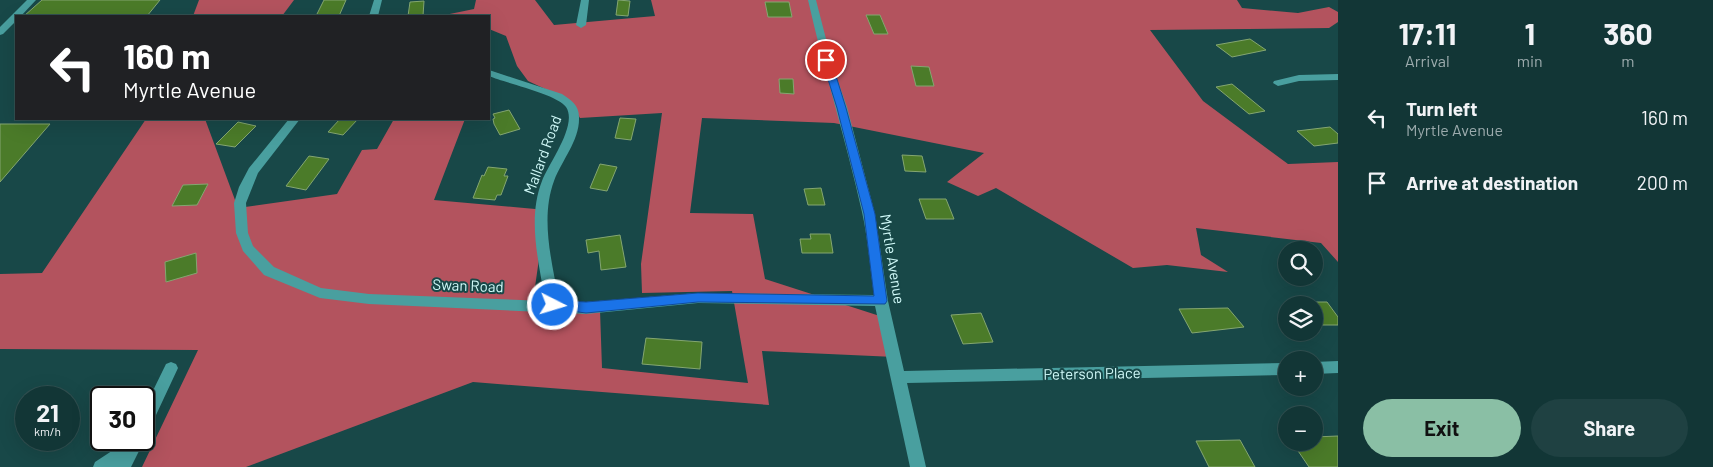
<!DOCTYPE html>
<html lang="en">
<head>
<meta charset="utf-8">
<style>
  body { margin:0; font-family:Barlow,sans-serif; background:#1f4142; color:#f1f3f6; height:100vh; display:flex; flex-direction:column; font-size:19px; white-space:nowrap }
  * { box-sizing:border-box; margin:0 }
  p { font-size:16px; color:#9cabad }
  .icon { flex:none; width:28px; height:28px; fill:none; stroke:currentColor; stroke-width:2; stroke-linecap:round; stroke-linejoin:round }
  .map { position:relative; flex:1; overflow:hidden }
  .sheet { display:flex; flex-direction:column; background:#123636; width:375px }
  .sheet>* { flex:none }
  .top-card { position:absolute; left:15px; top:15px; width:475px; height:105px; border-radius:0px; box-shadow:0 5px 20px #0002,0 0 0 1px #315051; background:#202124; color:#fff; overflow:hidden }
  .buttons { position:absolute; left:1278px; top:241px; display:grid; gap:10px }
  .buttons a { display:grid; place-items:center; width:45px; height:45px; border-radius:50%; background:#123636; box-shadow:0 5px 20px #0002,0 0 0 1px #315051; font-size:25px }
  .speed { position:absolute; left:15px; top:386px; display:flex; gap:10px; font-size:25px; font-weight:700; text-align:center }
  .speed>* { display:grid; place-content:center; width:65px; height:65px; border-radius:50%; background:#123636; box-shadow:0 5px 20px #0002,0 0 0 1px #315051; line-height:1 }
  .speed small { font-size:12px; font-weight:400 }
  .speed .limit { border:2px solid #111; border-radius:8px; background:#fff; color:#111 }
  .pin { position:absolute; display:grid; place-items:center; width:42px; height:42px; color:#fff; margin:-21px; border:2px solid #fff; border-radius:50%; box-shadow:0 1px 5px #0007 }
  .me { position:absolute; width:55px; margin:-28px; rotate:95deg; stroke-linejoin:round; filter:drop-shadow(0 0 4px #0008) }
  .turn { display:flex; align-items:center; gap:18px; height:105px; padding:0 25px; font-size:22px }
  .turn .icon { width:65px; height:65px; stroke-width:2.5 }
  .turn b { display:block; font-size:35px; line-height:42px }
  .eta { display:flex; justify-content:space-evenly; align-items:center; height:85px; text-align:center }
  .eta b { font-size:30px; font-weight:700; line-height:35px }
  .button { display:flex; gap:10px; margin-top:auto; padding:10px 25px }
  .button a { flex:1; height:58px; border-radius:30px; background:#8abfa5; color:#111; font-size:20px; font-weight:700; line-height:58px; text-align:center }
  .button a+a { background:#1f4142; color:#f1f3f6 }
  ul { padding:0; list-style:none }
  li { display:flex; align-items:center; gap:15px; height:65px; padding:0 25px }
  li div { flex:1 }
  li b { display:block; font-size:19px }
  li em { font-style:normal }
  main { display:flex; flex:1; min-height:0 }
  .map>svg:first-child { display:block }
</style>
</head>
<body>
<main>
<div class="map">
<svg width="1338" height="467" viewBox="0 0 1338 467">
  <rect width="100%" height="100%" fill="#184848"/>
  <path fill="#b3535e" d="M199,0H294L282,16H193Z
    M476,0H535L554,25L655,16L651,0H1237L1242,8L1298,13L1329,7L1338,12V22L1329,28L1150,30L1203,101L1288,164L1338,162V262L1321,243L1196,228L1201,255L1228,272L1167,265L1133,268L996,188L978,196L947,182L984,153L834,123L702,118L690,213L753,214L765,279L886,318L895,357L762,351L769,405L473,382L246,467H142L198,350L0,349V274L42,273L146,119H205L238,208L337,194L362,150L377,149L394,119H465L434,200L546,210L532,308L600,310L602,368L748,383L732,291L642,293L641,264L662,113L580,118L569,100L528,81L517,66L506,36L489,29V16H440L474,9Z"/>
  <path fill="#4b7b29" stroke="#84a671" d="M42,0H160L147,16H24Z
    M324,0H346L339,16H316Z
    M618,0L630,1L628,16L616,15Z
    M424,1L423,16H408L410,2Z
    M765,2H789L792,17H768Z
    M866,15H880L888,34H874Z
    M1250,39L1266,50L1232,57L1216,45Z
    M911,66L929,67L934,86H916Z
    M779,79H793L794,94L780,93Z
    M1232,84L1265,111L1249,114L1216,87Z
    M509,110L520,129L500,135L494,124L493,119L495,118L493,114Z
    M620,118L636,119L631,140L615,138Z
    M340,119H358L343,135L328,132Z
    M238,122L256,126L235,147L216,144Z
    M0,124H50L0,182Z
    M1330,127L1338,134V143L1314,146L1297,131Z
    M902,155L922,156L926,172L905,171Z
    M309,156L329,159L306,190L286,186Z
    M600,164L617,167L607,191L590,188Z
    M488,167L507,169L504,176H508L501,195H497L495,200L473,198L482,175L484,176Z
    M208,184L197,205L172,206L183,185Z
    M821,188L825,205H808L804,189Z
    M919,199H946L954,219H926Z
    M810,234H830L833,253H802L800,239H811Z
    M620,235L626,267L601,270L599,251L588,253L586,240Z
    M196,253L197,273L166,282L165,262Z
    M1314,302H1327L1338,317V325H1314Z
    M1228,308L1244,327L1192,333L1179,309Z
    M981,313L993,342L963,344L951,315Z
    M646,338L702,342L700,369L642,364Z
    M1338,436V467H1309L1292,442H1314V437Z
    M1240,440L1255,467H1209L1196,441Z"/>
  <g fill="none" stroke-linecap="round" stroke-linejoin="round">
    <path fill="#499f9f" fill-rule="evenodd" d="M27,0H36L21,16H16V21L3,34L0,35V27Z
      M374,0H382L378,16H369Z
      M581,0H589L586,25L581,28L576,25Z
      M808,0H816L834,70L847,107L875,214L888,301L904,371L1286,363V375L907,383L926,467H910L875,306L698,303L586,314L369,304L320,298L264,275L243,251L236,233L234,203L239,187L249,168L289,119H300L258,173L246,203L248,233L253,246L274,267L321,288L369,294L545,301C539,262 527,219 542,181C549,163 578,125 566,107C557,94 505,83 489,76V70L562,94C571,100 579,105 579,117C580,140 562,160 554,181C540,219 552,262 559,301L586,302L698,293L874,295C870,268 868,239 862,212C846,140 824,71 808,0Z
      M1338,74V80L1299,81L1278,86L1273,83L1274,81L1299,75Z
      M1338,361V373L1314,374V362Z
      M171,362L176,364L178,368L149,430L144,432V409L166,364Z
      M136,440L141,447L131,467H93L95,462L127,441Z"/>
  </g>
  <path fill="#1a73e8" stroke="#114b97" d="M826,57L831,60L846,108L875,214L887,301L885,304L698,302L586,313L548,308L546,305L548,301L553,300L586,302L698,293L874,296L864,214L837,108L822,60Z"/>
  <g text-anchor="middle" stroke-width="4" stroke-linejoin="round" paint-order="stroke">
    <g font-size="15" fill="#d2fbfa" stroke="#184848">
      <text transform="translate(543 155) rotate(-70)" y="5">Mallard Road</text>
      <text transform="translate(892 259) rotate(81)" y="5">Myrtle Avenue</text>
      <text transform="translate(468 286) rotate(2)" y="5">Swan Road</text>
      <text transform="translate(1092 374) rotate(-1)" y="5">Peterson Place</text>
    </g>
  </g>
</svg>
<div class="buttons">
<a><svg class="icon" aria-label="search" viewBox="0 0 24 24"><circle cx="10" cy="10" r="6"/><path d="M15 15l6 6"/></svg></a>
<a><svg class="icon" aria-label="layers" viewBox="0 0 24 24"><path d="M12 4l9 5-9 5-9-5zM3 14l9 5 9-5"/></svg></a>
<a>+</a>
<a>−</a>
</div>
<div class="speed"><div>21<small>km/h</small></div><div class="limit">30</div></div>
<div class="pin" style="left:826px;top:60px;background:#d93025"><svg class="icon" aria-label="arrive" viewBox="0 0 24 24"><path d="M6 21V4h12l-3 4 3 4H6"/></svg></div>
<svg class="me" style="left:553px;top:305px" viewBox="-20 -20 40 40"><circle r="17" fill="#1a73e8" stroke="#fff" stroke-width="3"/><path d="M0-11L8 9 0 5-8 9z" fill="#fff"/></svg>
<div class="top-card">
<div class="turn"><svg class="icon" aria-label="left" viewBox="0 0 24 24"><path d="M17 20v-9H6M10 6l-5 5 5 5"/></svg><div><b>160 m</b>Myrtle Avenue</div></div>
</div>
</div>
<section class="sheet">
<div class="eta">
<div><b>17:11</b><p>Arrival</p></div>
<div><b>1</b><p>min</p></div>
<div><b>360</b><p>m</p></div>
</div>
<ul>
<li><svg class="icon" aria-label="left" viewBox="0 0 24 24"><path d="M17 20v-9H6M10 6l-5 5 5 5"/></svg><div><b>Turn left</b><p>Myrtle Avenue</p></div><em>160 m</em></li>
<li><svg class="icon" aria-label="arrive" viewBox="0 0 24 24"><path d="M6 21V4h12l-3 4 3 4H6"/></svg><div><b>Arrive at destination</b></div><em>200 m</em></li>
</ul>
<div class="button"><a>Exit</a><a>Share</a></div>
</section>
</main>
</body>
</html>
